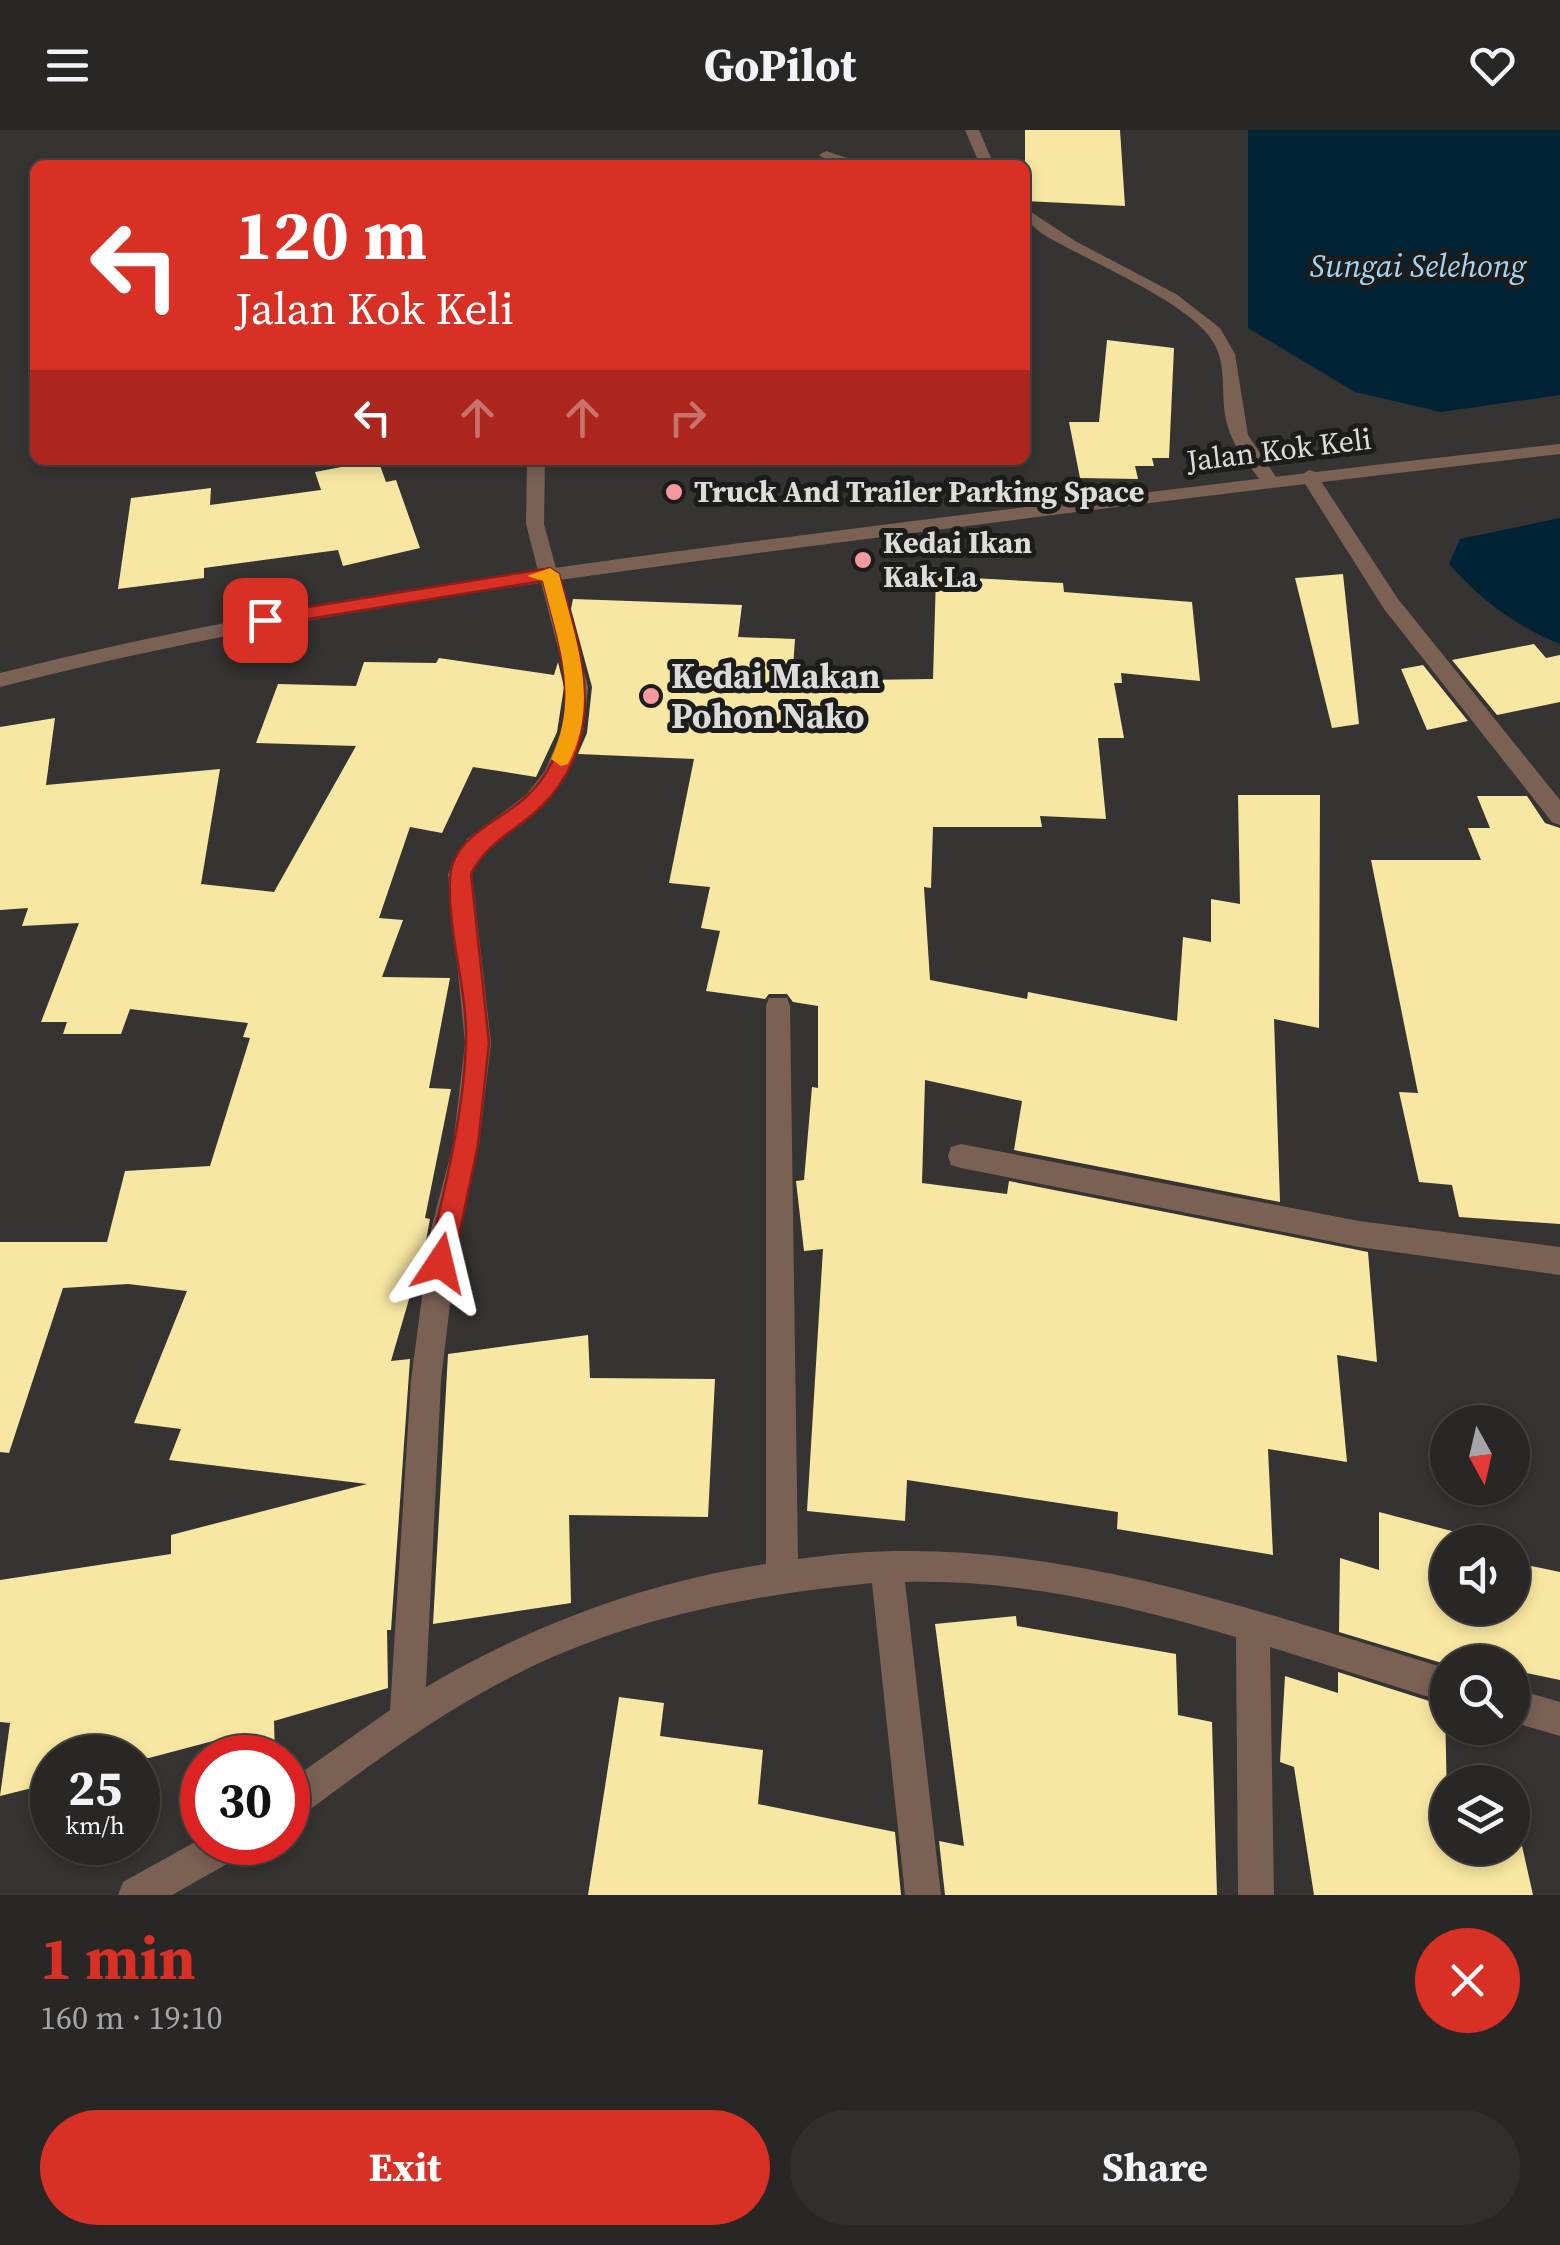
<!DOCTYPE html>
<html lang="en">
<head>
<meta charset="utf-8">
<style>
  body { margin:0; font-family:"Source Serif 4",serif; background:#302f2e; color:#f1f3f6; height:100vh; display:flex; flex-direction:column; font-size:38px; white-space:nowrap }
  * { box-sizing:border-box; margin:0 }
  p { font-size:32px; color:#a5a5a7 }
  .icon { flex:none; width:55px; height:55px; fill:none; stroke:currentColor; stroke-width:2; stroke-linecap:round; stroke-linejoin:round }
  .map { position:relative; height:1765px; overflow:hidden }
  .side { display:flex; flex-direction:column; background:#282726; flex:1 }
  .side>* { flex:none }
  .banner { position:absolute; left:30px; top:30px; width:1000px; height:305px; border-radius:15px; box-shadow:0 5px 15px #0003,0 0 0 2px #444443; background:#d93025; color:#fff; overflow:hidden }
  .needle { width:65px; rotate:172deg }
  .fabs { position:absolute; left:1430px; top:1275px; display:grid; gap:20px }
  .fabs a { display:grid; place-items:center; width:100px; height:100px; border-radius:50%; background:#282726; box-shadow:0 5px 15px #0003,0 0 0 2px #444443; font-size:50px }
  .speed { position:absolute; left:30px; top:1605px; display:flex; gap:20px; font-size:50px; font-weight:700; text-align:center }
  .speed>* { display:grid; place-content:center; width:130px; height:130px; border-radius:50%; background:#282726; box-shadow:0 5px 15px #0003,0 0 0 2px #444443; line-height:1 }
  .speed small { font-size:25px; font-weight:400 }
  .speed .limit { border:15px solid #d22; background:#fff; color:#111 }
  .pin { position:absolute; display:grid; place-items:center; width:85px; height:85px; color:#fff; margin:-42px; border-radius:20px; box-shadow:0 5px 15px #0006 }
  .me { position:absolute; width:110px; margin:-55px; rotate:10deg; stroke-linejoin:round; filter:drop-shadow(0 0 8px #0008) }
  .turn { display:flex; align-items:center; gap:35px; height:210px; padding:0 40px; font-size:45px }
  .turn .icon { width:130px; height:130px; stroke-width:2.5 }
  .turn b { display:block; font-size:70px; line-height:85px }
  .lanes { display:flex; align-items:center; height:95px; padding:0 40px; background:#0003; justify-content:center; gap:50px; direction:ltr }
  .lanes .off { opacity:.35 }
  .round { display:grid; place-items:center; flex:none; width:105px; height:105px; border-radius:52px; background:#302f2e }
  .head { display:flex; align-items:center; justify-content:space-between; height:170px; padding:0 40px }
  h1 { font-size:60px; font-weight:700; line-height:75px; color:#d93025 }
  .primary-button { display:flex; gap:20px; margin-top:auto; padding:20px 40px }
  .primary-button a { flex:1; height:115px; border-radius:60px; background:#d93025; color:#fff; font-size:40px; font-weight:700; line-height:115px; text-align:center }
  .primary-button a+a { background:#302f2e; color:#f1f3f6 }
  header { display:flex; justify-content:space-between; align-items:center; height:130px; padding:0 40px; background:#282726; font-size:45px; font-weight:700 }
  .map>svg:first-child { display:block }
</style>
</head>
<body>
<header><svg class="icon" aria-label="menu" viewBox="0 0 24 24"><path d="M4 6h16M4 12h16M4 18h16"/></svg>GoPilot<svg class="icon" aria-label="heart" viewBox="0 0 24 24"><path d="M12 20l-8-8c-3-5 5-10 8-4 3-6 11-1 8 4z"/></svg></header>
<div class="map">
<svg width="1560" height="1765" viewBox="0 0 1560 1765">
  <rect width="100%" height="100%" fill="#353432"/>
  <path fill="#002436" d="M1248,0H1560V265L1441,282L1355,262L1248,198Z
    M1560,388V514C1514,495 1481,470 1449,434L1460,409Z"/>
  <path fill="#f7e7a2" d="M1025,0H1120L1125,76L1025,71Z
    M1107,210L1174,218L1169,328H1152L1154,336H1135L1138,349L1080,348L1069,292H1099Z
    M378,330L386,352L396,350L420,418L343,436L338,420L204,438V448L118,459L131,368L211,358L210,375L321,360L315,342Z
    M1343,444L1359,594L1332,598L1295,448Z
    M936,446L1063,453L1064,462L1192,472L1200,551L1121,543L1122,553H1114L1124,608H1098L1106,689L1040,686L1042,697H933L931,758L924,757L930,850L1027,869L1028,862L1177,891L1183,807L1211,812V769L1240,774L1238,665H1320L1319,898L1274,889L1280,1072L1014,1020L1022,971L925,950L922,1053L1007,1064L1009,1051L1368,1122L1377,1232L1337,1225L1347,1332L1268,1319L1273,1425L1117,1399L1118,1382L907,1350L905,1391L807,1381L823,1119L804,1121L796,1051L804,1050L812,957L818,958V876L793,872L787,864H769L765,869L706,861L720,801L701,798L710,757L669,753L694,629L578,624L587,603L592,557L571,479L573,469L742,475L738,507L795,509L792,551L933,549Z
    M1534,514L1546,528L1560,525V572L1497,585L1452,530Z
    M439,528L554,545L558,532L564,557L557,602L536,647L473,637L442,703L410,697L379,788L403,790L382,847L450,848L429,958L451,959L425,1088L430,1089L426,1111L391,1231L410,1229L391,1500H387L388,1558L274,1591L275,1628H213V1611L149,1628H52V1653L0,1666L10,1593L0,1592V1450L171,1424V1405L367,1354L169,1330L181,1299L134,1293L187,1161L128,1154L63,1158L9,1323L0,1322V1112H107L125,1041L210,1036L250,908L243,907L248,893L130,879L121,904H63L67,892H41L79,793L22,796L28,778L0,780V597L55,588L46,655L220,639L201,754L274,762L356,616L256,613L278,554L356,556L364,532L436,533Z
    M1423,535L1468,591L1427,600L1401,539Z
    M1477,666H1527L1545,693L1560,698V1094L1459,1087L1452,1055L1419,1052L1399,962L1418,963L1371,730H1481L1468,698H1490Z
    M588,1205L590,1248L715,1249L708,1387L569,1385L571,1473L433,1494L448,1224Z
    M1379,1382L1467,1405V1412H1448V1478H1512V1432L1560,1442V1550L1512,1540V1532H1476L1445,1526V1534L1339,1502L1340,1428L1379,1440Z
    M1016,1486L1017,1496L1176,1524L1178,1585L1212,1592L1217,1765H945L939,1711L964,1716L935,1494Z
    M1338,1542L1445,1576L1448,1718H1512V1707H1520L1533,1765H1314L1294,1637L1280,1632L1285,1546L1338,1563Z
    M619,1567L664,1573L660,1606L763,1620L758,1674L895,1702L901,1765H588Z"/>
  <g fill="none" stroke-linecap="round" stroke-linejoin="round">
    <path fill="#7b6154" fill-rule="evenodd" d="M826,21L859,32L861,35C846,35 831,35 819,25Z
      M961,1014L1359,1091L1560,1117V1145L1359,1117L961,1038L951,1035L948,1026L951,1017Z"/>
    <path fill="#7b6154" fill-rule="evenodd" d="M965,0H979L994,35H980Z
      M1025,78L1075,111L1176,164L1220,198L1235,224L1248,305L1278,350L1275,354H1263C1249,335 1233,317 1227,294C1220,269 1227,241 1216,217C1197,174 1084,130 1041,103L1025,89Z
      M527,330H545L544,394L588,557L583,603L565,645L542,677L483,721L472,744L491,913L479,1015L459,1099L441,1250L426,1557C529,1496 646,1452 766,1434V876L769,868H787L790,876L798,1429C1024,1395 1235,1475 1448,1539V1573L1270,1517L1274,1765H1238L1236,1507C1129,1475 1018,1449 905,1452L941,1765H905L872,1453C749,1465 622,1489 511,1547C436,1585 369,1636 301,1686L288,1690V1652L390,1580L411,1250L431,1099L453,1015L465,913L448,744L467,709L526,665L545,641L561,603L568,557L526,394Z
      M1309,340L1315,342L1398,469L1560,670V695L1552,692L1384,479L1300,346Z
      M1512,1558L1560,1572V1606L1512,1592Z
      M202,1708V1712H248L243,1725L172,1765H118L123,1752Z"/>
    <path fill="#7b6154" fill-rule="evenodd" d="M1560,314V324C1308,353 1056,384 804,417C534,452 265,489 0,557V543C265,476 534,439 804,405C1056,373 1308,342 1560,314Z"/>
  </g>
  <path fill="#d93025" stroke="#8d1f18" stroke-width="2.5" d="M550,438L559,444C582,524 610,607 542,676C516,702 488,710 471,744L489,913L478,1015L453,1133L449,1142L440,1145L431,1142L427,1133C444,1062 463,989 466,915C468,859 447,803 450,747C453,706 500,691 526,667C589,608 562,522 543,451L265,496L256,490L265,484Z"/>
  <path fill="#f59e0b" d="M550,438L559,444C575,509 601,571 568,634L561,636L551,629C580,565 559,516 543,451L527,446Z"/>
  <g fill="#f49a9f" stroke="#1c1c1b" stroke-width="4">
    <circle cx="674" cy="362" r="10"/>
    <circle cx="863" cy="430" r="10"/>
    <circle cx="651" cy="566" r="10"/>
  </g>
  <g text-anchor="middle" stroke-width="10" stroke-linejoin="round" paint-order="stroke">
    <g font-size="30" fill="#dddcdb" stroke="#1c1c1b">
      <text transform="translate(1279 320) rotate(-7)" y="10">Jalan Kok Keli</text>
    </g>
    <g font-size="30" font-weight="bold" fill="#dddcdb" stroke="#1c1c1b" text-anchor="start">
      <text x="694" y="372">Truck And Trailer Parking Space</text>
      <text x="883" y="423">Kedai Ikan<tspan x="883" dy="34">Kak La</tspan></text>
    </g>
    <g font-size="32" font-style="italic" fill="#a2d6f7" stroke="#1c1c1b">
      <text x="1418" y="147">Sungai Selehong</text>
    </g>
    <g font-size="35" font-weight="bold" fill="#dddcdb" stroke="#1c1c1b" text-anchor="start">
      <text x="671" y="558">Kedai Makan<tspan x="671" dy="40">Pohon Nako</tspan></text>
    </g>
  </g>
</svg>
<div class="fabs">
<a><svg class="needle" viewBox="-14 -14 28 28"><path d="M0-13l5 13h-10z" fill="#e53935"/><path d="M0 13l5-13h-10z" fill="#a5a5a7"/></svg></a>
<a><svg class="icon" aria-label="sound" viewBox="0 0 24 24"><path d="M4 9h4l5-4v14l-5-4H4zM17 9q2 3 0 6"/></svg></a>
<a><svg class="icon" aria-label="search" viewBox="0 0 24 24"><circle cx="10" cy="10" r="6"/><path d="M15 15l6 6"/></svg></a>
<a><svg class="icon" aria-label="layers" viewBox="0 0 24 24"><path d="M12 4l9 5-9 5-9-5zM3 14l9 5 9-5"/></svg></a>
</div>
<div class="speed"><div>25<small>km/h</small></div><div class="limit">30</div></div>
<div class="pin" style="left:265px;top:490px;background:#d93025"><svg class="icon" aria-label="arrive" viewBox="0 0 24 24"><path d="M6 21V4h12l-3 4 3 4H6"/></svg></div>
<svg class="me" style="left:440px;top:1133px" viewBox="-20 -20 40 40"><path d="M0-17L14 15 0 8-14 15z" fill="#d93025" stroke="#fff" stroke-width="4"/></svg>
<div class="banner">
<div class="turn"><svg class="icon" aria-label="left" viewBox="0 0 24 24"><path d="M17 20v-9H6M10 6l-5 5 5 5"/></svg><div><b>120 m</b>Jalan Kok Keli</div></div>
<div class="lanes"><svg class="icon" aria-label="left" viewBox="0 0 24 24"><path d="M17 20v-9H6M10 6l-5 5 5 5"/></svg><svg class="icon off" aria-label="ahead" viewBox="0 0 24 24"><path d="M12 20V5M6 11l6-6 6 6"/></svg><svg class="icon off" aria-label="ahead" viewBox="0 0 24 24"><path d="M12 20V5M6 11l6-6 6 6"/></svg><svg class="icon off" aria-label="right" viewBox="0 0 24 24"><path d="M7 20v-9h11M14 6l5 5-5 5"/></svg></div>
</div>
</div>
<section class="side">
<div class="head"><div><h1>1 min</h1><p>160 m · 19:10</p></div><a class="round" style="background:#d93025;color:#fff"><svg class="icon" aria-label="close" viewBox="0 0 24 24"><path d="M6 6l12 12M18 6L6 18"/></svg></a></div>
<div class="primary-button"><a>Exit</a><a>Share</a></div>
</section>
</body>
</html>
